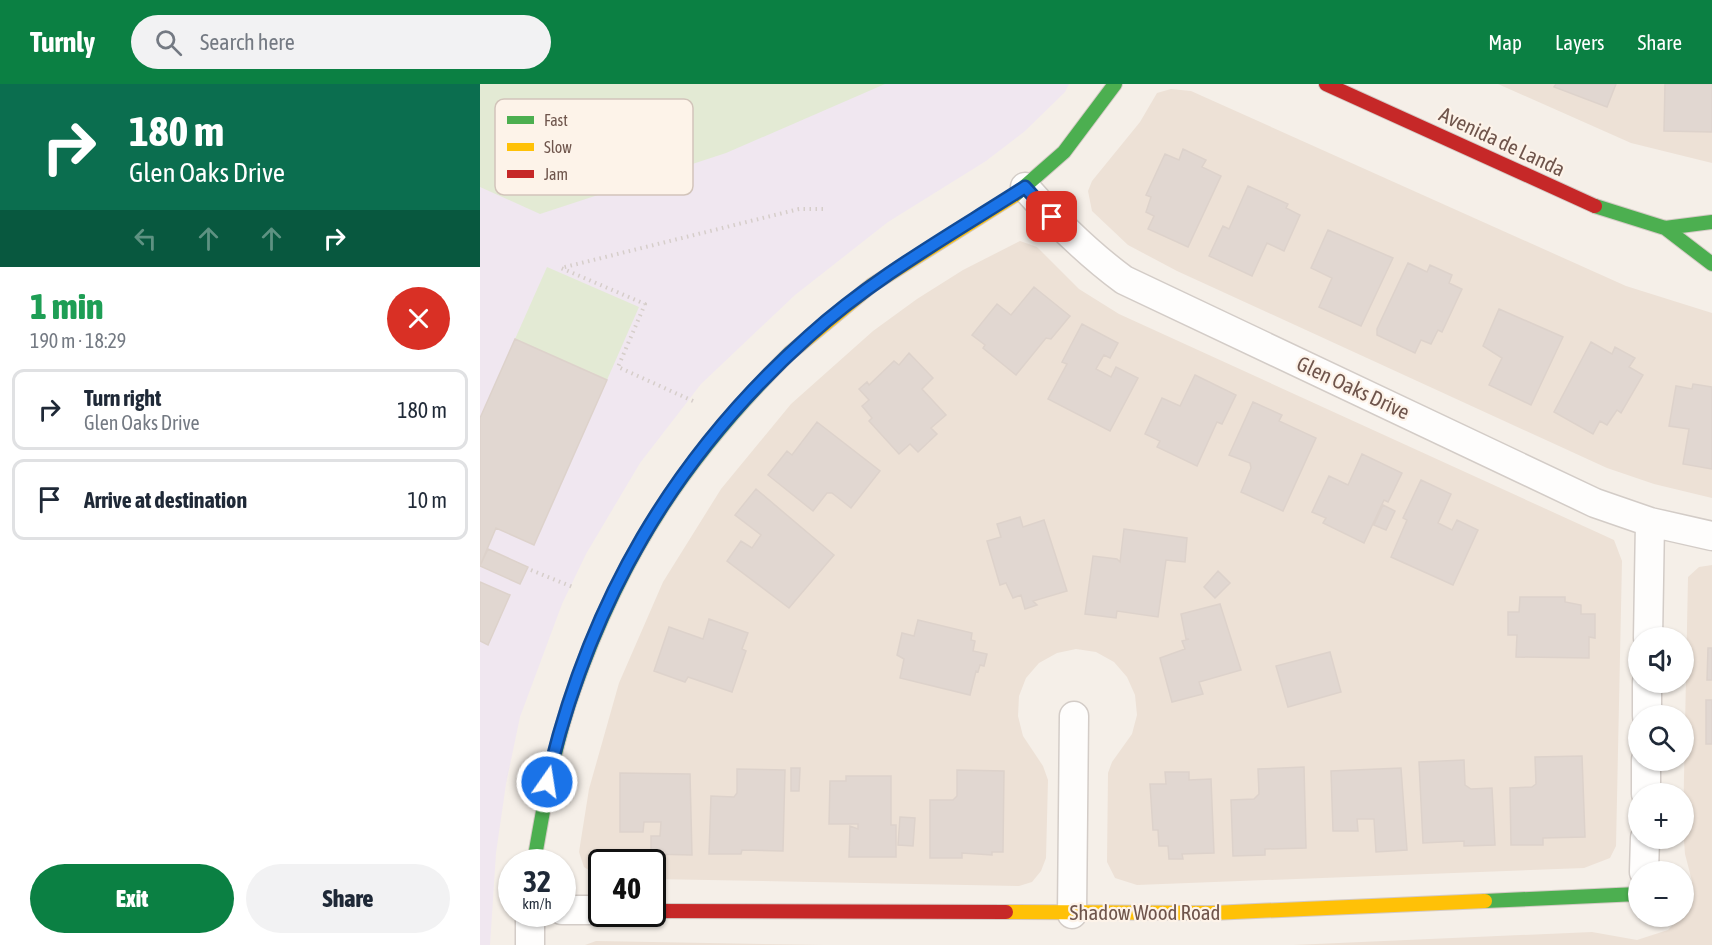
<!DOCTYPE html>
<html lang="en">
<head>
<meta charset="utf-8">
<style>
  body { margin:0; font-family:"Asap Condensed",sans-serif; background:#f2f2f3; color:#1f2937; height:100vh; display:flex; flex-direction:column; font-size:22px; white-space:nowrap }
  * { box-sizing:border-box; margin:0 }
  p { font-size:20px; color:#747a83 }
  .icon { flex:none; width:33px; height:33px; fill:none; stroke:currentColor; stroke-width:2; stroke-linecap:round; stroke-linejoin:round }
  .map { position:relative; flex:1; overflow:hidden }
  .sheet { display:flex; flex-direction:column; background:#fff; width:480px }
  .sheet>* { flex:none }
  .top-card { background:#0b6e4f; color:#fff; overflow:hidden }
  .buttons { position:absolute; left:1148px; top:543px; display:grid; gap:12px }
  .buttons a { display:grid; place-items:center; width:66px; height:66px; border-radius:50%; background:#fff; box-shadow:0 2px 4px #0004; font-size:30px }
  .speed { position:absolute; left:18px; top:765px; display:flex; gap:12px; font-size:30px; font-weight:700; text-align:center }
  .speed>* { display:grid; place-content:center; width:78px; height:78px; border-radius:50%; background:#fff; box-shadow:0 2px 4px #0004; line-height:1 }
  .speed small { font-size:15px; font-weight:400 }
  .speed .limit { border:3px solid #111; border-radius:9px; background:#fff; color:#111 }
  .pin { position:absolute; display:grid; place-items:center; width:51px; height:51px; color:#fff; margin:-26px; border-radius:12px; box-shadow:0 3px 9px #0006 }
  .me { position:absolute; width:66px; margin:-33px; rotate:13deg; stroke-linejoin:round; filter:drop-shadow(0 0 4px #0008) }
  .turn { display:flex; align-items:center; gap:21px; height:126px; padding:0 30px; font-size:27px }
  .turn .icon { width:78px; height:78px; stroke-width:2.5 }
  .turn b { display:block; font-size:42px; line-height:51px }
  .lanes { display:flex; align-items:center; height:57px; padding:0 30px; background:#0003; justify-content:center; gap:30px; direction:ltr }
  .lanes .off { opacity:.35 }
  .round { display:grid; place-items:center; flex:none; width:63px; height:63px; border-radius:32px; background:#f2f2f3 }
  .head { display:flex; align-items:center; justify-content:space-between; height:102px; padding:0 30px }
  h1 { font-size:36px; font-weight:800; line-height:45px; color:#1e9e55 }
  .button { display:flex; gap:12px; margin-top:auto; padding:12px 30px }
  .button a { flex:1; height:69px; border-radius:36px; background:#0b8043; color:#fff; font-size:24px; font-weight:800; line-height:69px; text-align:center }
  .button a+a { background:#f2f2f3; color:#1f2937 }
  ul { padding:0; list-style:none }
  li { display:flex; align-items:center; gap:18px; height:81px; margin:0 12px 9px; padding:0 18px; border:3px solid #e0e1e3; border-radius:12px }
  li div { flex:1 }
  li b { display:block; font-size:22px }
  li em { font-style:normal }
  header { display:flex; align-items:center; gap:36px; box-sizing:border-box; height:84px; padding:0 30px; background:#0b8043; color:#fff }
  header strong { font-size:28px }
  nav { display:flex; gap:33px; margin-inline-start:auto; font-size:21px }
  .search { width:420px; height:54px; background:#f2f2f3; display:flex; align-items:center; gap:15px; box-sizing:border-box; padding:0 21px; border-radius:33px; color:#747a83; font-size:22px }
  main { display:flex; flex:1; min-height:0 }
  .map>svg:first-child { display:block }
</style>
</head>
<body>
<header>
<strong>Turnly</strong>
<div class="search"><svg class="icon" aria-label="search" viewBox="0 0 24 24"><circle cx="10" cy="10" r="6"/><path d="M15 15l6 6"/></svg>Search here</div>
<nav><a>Map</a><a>Layers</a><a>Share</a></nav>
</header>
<main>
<section class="sheet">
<div class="top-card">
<div class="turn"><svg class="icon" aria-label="right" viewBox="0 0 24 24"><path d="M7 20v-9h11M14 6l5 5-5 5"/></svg><div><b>180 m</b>Glen Oaks Drive</div></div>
<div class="lanes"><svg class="icon off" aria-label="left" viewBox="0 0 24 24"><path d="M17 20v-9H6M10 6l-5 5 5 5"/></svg><svg class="icon off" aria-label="ahead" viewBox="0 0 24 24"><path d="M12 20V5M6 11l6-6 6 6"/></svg><svg class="icon off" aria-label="ahead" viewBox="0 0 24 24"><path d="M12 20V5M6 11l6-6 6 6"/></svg><svg class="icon" aria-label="right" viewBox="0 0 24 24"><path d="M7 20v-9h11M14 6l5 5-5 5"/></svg></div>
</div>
<div class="head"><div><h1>1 min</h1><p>190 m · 18:29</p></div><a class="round" style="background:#d93025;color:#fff"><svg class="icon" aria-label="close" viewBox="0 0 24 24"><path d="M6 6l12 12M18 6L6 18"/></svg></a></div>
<ul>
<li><svg class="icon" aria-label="right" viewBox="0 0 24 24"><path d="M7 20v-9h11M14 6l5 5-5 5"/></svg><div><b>Turn right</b><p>Glen Oaks Drive</p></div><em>180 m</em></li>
<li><svg class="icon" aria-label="arrive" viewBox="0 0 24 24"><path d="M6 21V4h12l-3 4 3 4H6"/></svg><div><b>Arrive at destination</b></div><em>10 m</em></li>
</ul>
<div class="button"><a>Exit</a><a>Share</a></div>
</section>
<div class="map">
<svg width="1232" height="861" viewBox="0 0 1232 861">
  <rect width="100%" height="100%" fill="#f5efe8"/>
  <path fill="#ede1d6" d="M1018,0H1232V79L1151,59Z
    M691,5L711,7L1146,202L1232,229V414L1174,400L1127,384L697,187L648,161L612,127L608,107L612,97L660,38L677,9Z
    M540,157L557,163L599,205L639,230L1134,456L1142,477L1136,762L1130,774L1104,784L657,801L635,794L627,778L628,689L632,678L652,650L657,631L655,611L647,593L634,578L616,568L596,565L577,569L559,579L546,594L539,612L538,632L543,652L563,682L568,696L566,774L561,787L552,798L539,802L173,795L172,778H122L121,794L104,783L99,768L109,705L139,599L183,498L241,405L311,320L393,247L437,215L483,186Z
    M1232,481V861H813L1112,848L1157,856L1188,846L1200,833L1203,832L1209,822L1212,797L1205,770L1203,744L1208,493L1219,483Z
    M116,857L344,861H105Z"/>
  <path fill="#f0e7f0" d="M0,0H589L585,8L545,47L506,77L408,138L315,211L221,300L160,379L106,470L82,520L40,633L26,700L16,769L10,861H0Z"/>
  <path fill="#e3ead4" d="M0,0H405L246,69L60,130L0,103Z
    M67,183L159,223L127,296L35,255Z"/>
  <path fill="#e1d7d1" stroke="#ddd2cb" stroke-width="1.5" d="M1076,0H1136L1127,23L1074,3Z
    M1185,0H1232V48L1184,47Z
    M703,65L726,76L722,83L741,92L708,163L668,145L674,132L666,128L671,113L666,111L685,70L699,76Z
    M768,102L808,120L806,124L820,131L804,167L787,159L772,192L729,172L743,142L749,145Z
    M848,146L913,174L881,242L839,223L852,194L831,184Z
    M928,179L947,188L950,181L972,191L969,199L982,205L962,248L958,246L951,260L941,256L935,269L897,251V245Z
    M554,203L590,232L571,255L566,254L536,291L503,264L505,261L492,251L517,220L531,231Z
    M1019,225L1083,253L1051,321L1009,301L1022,274L1003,262Z
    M602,240L638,259L630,274L624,271L616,285L631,293L636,283L658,294L630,347L568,315L587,280L582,278Z
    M35,255L127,296L54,461L16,444L0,482V334Z
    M1111,258L1132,270L1135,263L1155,274L1149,283L1163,291L1141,329L1137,326L1127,341L1120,337L1113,350L1074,328Z
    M429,269L453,294L442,305L466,331L451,344L457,350L438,368L430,360L419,370L389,337L392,334L382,322L389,316L379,305L387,298L389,301L414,277L419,281Z
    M715,291L756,311L742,340L737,338L717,382L677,363L680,357L665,350L682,314L700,322Z
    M1213,300L1232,303V385L1203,380L1209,345L1189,342L1196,302L1212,305Z
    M773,318L802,331L799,337L836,354L803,427L761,408L771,384L770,379L749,371Z
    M337,338L400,387L371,424L352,409H347L333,427L288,391L307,367L312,371Z
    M882,370L922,389L908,418L904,416L884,459L843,439L846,434L832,428L849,392L868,401Z
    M941,396L971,410L958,439L972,446L977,436L998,446L973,501L911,473L927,436L923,434Z
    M276,405L354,471L309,524L247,477L261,457L272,464L281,451L255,431Z
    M903,421L915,427L906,446L894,441Z
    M540,433L543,443L564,436L587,507L553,517L557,521L545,525L541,511L533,514L526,499L520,501L507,457L521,453L517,440Z
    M644,445L707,454L705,478L686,476L678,533L637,527L636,534L605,530L613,472L637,475L640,478Z
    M8,465L48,483L40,500L0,482Z
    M738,487L750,499L735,514L724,503Z
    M0,498L30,511L8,561L0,557Z
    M1040,513H1085V518L1101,521V530H1115V554L1109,553V574L1036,573L1037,551H1028V528H1039Z
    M740,520L761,586L719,598L723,610L692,618L680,574L705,565L702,557L709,555H706L701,530Z
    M229,535L268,549L262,565L266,567L252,608L208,593L205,598L174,587L189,543L223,555Z
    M438,536L492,549L491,556L495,557L493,567L507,570L504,582L500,581L498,588L496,587L490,611L420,594L424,575L417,571L422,549L434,552Z
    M1228,564H1232V596H1227Z
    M850,568L861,608L808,623L796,582Z
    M1226,616H1232V660H1226Z
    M1102,672L1105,753L1063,754V761H1031L1030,704L1052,703L1056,700L1055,673Z
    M984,676L985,701L991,705L1012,704L1015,761L984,762V757L943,759L939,678Z
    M824,683L826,764L785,765V771L753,772L751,716L774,715L779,710L778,685Z
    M311,684H320L319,707H311Z
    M921,684L927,766L896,768L894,735H877L878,747H853L851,687Z
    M257,685L305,686L303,767L262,766L261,770H229L231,712L254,713L257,709Z
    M477,686L524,687L523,768H512V771L482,769V774H450V716H473L477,712Z
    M685,688H709V696L731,695L734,769L702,770L703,775H689L688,762H679L678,746H673L670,700H686Z
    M140,689L210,690L212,771L171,770V752H180L181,738H164L163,748H140Z
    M366,692H411V741H416V773H369L370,742L378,745V740H349L350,697H366Z
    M420,733L435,734L433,762L418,761Z"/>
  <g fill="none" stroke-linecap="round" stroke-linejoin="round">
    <g stroke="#d3ccc7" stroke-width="31">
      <path id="street" d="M545,103C576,138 606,168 644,196L1115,419L1170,438L1232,452
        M1168,554L1170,438
        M1167,632V598
        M1166,710V676
        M1164,788L1165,754
        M82,826H122
        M592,830L594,632
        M50,861V830"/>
    </g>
    <g stroke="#d4cac5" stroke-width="16">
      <path id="fast" d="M535,111L584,68L635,0
        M1115,122L1185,144L1232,138
        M1185,144L1232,180
        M54,778C64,720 74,661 94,605C142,468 207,371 310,269
        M1005,817L1158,810"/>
    </g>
    <g stroke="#d4cac5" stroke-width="16">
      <path id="slow" d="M310,269L392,201L535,111
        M526,828L732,829L1005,817"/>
    </g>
    <g stroke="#d4cac5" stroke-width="16">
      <path id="jam" d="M846,0L1115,122
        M172,827L526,828"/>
    </g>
    <path stroke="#d6ceca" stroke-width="4" stroke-dasharray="1.5 4.5" stroke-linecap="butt" d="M213,317L138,283L165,220L81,184L319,125H347
      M51,486L95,504"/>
    <use href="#street" stroke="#fefdfc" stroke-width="28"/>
    <use href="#fast" stroke="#4caf50" stroke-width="14"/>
    <use href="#slow" stroke="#ffc107" stroke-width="14"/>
    <use href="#jam" stroke="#c62828" stroke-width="14"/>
  </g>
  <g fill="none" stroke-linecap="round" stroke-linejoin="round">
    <g stroke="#114b97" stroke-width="15">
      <path id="route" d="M67,698C108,520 193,373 329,252C394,193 472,150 545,103L572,133"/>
    </g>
    <use href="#route" stroke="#1a73e8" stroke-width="10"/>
  </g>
  <g text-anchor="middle" stroke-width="4.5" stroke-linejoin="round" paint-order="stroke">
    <g font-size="21" fill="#6f554c" stroke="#fdf3e9">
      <text transform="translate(1022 58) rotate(25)" y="7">Avenida de Landa</text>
      <text transform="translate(873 304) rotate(25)" y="7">Glen Oaks Drive</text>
      <text x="665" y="836">Shadow Wood Road</text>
    </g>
  </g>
  <rect x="15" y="15" width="198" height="96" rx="9" fill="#fdf3e9" stroke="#d2c4ba" stroke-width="1.5"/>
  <rect x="27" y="32" width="27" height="8" fill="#4caf50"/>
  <rect x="27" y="59" width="27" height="8" fill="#ffc107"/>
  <rect x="27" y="86" width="27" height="8" fill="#c62828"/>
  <g font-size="16" fill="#6f554c">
    <text x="64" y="42">Fast</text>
    <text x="64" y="69">Slow</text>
    <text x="64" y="96">Jam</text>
  </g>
</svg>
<div class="buttons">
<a><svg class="icon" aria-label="sound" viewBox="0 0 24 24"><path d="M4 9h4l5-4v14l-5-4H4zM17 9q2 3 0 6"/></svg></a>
<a><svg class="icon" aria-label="search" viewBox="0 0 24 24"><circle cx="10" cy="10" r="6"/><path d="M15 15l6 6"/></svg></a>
<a>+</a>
<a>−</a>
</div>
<div class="speed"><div>32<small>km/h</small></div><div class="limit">40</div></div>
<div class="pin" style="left:572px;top:133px;background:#d93025"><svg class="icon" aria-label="arrive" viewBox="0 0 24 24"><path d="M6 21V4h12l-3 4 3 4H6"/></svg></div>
<svg class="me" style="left:67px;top:698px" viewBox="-20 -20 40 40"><circle r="17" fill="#1a73e8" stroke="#fff" stroke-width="3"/><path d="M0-11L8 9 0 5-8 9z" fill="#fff"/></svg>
</div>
</main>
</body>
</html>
